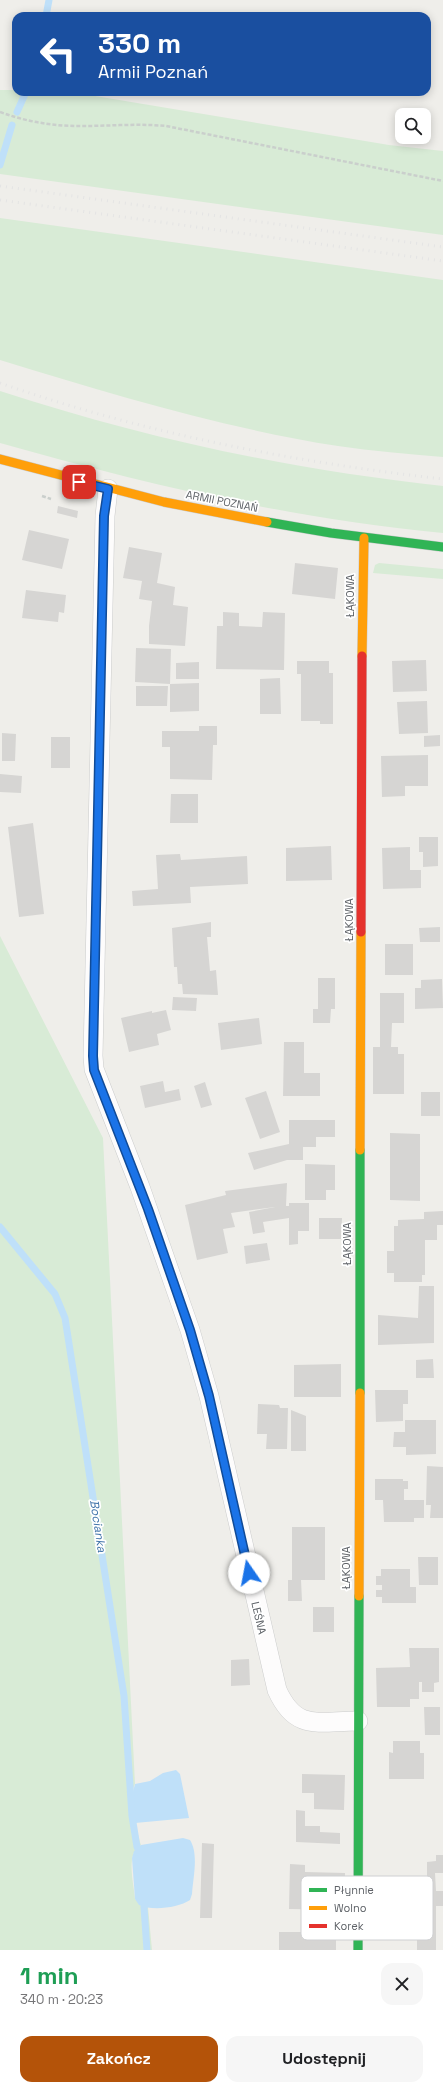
<!DOCTYPE html>
<html lang="pl">
<head>
<meta charset="utf-8">
<style>
  body { margin:0; font-family:"Space Grotesk",sans-serif; background:#f6f6f6; color:#202124; height:100vh; display:flex; flex-direction:column; font-size:15px; white-space:nowrap }
  * { box-sizing:border-box; margin:0 }
  p { font-size:13px; color:#757577 }
  .icon { flex:none; width:22px; height:22px; fill:none; stroke:currentColor; stroke-width:2; stroke-linecap:round; stroke-linejoin:round }
  .map { position:relative; height:1950px; overflow:hidden }
  .sheet { display:flex; flex-direction:column; background:#fff; flex:1 }
  .sheet>* { flex:none }
  .top-card { position:absolute; left:12px; top:12px; width:419px; height:84px; border-radius:12px; box-shadow:0 2px 10px #0003; background:#1a4fa0; color:#fff; overflow:hidden }
  .controls { position:absolute; left:395px; top:108px; display:grid; gap:8px }
  .controls a { display:grid; place-items:center; width:36px; height:36px; border-radius:8px; background:#fff; box-shadow:0 2px 10px #0003; font-size:20px }
  .pin { position:absolute; display:grid; place-items:center; width:34px; height:34px; color:#fff; margin:-17px; border-radius:8px; box-shadow:0 2px 6px #0006 }
  .me { position:absolute; width:44px; margin:-22px; rotate:348deg; stroke-linejoin:round; filter:drop-shadow(0 0 3px #0008) }
  .turn { display:flex; align-items:center; gap:14px; height:84px; padding:0 20px; font-size:18px }
  .turn .icon { width:52px; height:52px; stroke-width:2.5 }
  .turn b { display:block; font-size:28px; line-height:34px }
  .round { display:grid; place-items:center; flex:none; width:42px; height:42px; border-radius:12px; background:#f6f6f6 }
  .headline { display:flex; align-items:center; justify-content:space-between; height:68px; padding:0 20px }
  h1 { font-size:24px; font-weight:700; line-height:30px; color:#1e9e55 }
  .cta { display:flex; gap:8px; margin-top:auto; padding:8px 20px }
  .cta a { flex:1; height:46px; border-radius:12px; background:#b45309; color:#fff; font-size:16px; font-weight:700; line-height:46px; text-align:center }
  .cta a+a { background:#f6f6f6; color:#202124 }
  .map>svg:first-child { display:block }
</style>
</head>
<body>
<div class="map">
<svg width="443" height="1950" viewBox="0 0 443 1950">
  <rect width="100%" height="100%" fill="#efeeea"/>
  <path fill="#d8ebd6" d="M0,90H16V92H71L389,145L443,151V235L0,174Z
    M0,218L443,280V457C408,454 372,451 338,446C223,428 111,394 0,360Z
    M0,391C144,438 292,470 443,486V533C293,519 145,484 0,443Z
    M379,563L443,569V579L373,573L375,565Z
    M0,936L103,1138L135,1784C128,1796 137,1832 141,1845C125,1853 134,1884 135,1899L144,1907H148L152,1950H0Z"/>
  <path fill="#bfe0f9" d="M176,1770L180,1774L189,1818L135,1823L133,1792L135,1784L150,1781L163,1773Z
    M183,1838L190,1840C199,1854 193,1878 192,1894L190,1900C178,1908 152,1911 139,1905L135,1899L132,1858L134,1851L141,1845Z"/>
  <g fill="none" stroke-linecap="round" stroke-linejoin="round">
    <path stroke="#bfe0f9" stroke-width="7" d="M46,16L49,0
      M17,112L26,92
      M0,165L12,125
      M0,1227L55,1294L65,1318L124,1696L132,1816L137,1847
      M144,1907L147,1950"/>
  </g>
  <path fill="#d6d5d3" d="M58,506L78,511L77,518L57,513Z
    M29,530L69,539L62,569L22,560Z
    M129,547L162,553L157,583L175,587L173,605L188,607L185,646L149,644V626L152,601L139,599L142,581L123,578Z
    M295,563L338,568L335,599L292,594Z
    M26,590L66,595L64,613L59,612L58,622L22,618Z
    M223,612L239,613V626L262,627L263,612L285,613L284,670L216,669L217,626H223Z
    M136,648L171,649L170,684L135,682Z
    M426,660L427,691L393,692L392,661Z
    M297,661H329V673H333V724H320V721H301V674H297Z
    M199,662V679H176V663Z
    M280,678L281,714H260V679Z
    M199,683V711L170,712V684Z
    M136,686H168L167,706H136Z
    M427,701L428,733L399,734L397,702Z
    M199,726H217V745H213L212,780L170,779V747H162V731H199Z
    M2,733L16,734L15,761H2Z
    M440,735V746L424,747V736Z
    M51,737H70V768H51Z
    M428,755V786H405V796L382,797L381,756Z
    M0,774L22,776L21,793L0,792Z
    M171,794H198V823H170Z
    M33,823L44,914L19,917L8,827Z
    M419,837H438V866L423,867V852H419Z
    M331,846L332,880L286,881V848Z
    M410,847V870H421V888L383,889L382,848Z
    M180,854L181,860L247,856L248,884L190,887L191,903L133,906L132,891L158,889L156,855Z
    M211,922V937H207L210,971L216,970L218,995L183,994L182,984H178L177,967H174L172,928Z
    M440,927V942H420L419,928Z
    M385,944H413V975H385Z
    M318,978H335V1009H331L330,1023H313V1009H318Z
    M442,979L443,1008L415,1009V988H421V980Z
    M380,993H404V1023H392L391,1047H398V1054H404V1094H373V1047H380Z
    M173,997L197,998L196,1011L172,1010Z
    M166,1010L171,1030L157,1034L159,1045L129,1052L121,1018L152,1011V1013Z
    M259,1018L262,1044L221,1050L218,1023Z
    M284,1042H304V1073H320V1096H283Z
    M163,1081L165,1092L179,1089L181,1100L145,1108L140,1086Z
    M205,1082L212,1105L201,1108L194,1086Z
    M266,1091L280,1132L260,1139L245,1098Z
    M421,1092H440V1116H421Z
    M289,1120H335V1137H316V1147H303V1160H287L254,1170L248,1153L289,1144Z
    M390,1133L420,1134V1201L390,1200Z
    M305,1164L335,1165V1190H326V1200H305Z
    M287,1183L286,1206H289V1203H309V1231H298V1244L289,1245V1218L263,1222L265,1232L253,1234L249,1212L275,1207L231,1213L235,1227L223,1229L228,1253L197,1260L185,1205L226,1195L225,1191Z
    M443,1211V1225H437V1240H425V1275H422V1282H394V1273H387V1251H394V1226H398V1220L424,1219V1212Z
    M319,1218H342L341,1239H319Z
    M267,1243L270,1260L246,1264L244,1246Z
    M419,1286H434V1343L378,1345V1315L418,1318Z
    M433,1359L434,1378H416V1360Z
    M341,1364V1397H294V1365Z
    M375,1390H408V1404H403V1421L376,1422Z
    M258,1404L279,1405L280,1408H288L287,1449H266L267,1434H257Z
    M291,1410L306,1416V1451H291Z
    M405,1420H436V1454L406,1455V1447H393L394,1432H405Z
    M427,1466L443,1467V1518H430L431,1505H426Z
    M375,1479H403V1481H408V1489H404V1500H424V1518H414V1522H384L383,1500H375Z
    M292,1527H325V1580H292Z
    M418,1557H438V1585H419Z
    M381,1569H410V1587H416V1603H382V1597H376V1590H382V1585H376V1576H381Z
    M288,1580H301L302,1601H288Z
    M313,1607H334V1632H313Z
    M409,1648H439V1682L434,1683V1692H422V1682H419V1699H410V1707H377L376,1668L410,1667Z
    M249,1659L250,1685L231,1686V1660Z
    M424,1707H440V1735H425Z
    M393,1741H420V1753H424V1779H389V1752L393,1753Z
    M302,1774L345,1775L344,1810L314,1809V1793H302Z
    M296,1810L305,1811V1826H320V1832L340,1833V1844L296,1842Z
    M202,1843L214,1844L212,1918H200Z
    M436,1855H443V1873H435L436,1891H443V1906H436V1950H417V1933H427V1862L436,1861Z
    M290,1864L305,1865V1872L345,1873L344,1910L289,1909Z
    M279,1932H336V1950H279Z"/>
  <g fill="none" stroke-linecap="round" stroke-linejoin="round">
    <g stroke="#cbcccc" stroke-width="20">
      <path id="street" d="M108,489L105,516L93,1056L94,1069L140,1187L190,1330L209,1396L277,1690C296,1732 318,1721 358,1721"/>
    </g>
    <g stroke="#cacacb" stroke-width="10">
      <path id="fast" d="M267,522L331,533L443,547
        M360,1393V1150
        M358,1950L359,1596"/>
    </g>
    <g stroke="#cacacb" stroke-width="10">
      <path id="slow" d="M0,459L164,502L267,522
        M362,656L364,538
        M360,1150L361,932
        M359,1596L360,1393"/>
    </g>
    <g stroke="#cacacb" stroke-width="10">
      <path id="jam" d="M361,932L362,656"/>
    </g>
    <path stroke="#cacfcc" stroke-width="2.5" stroke-dasharray="4 2" stroke-linecap="butt" d="M0,112C14,117 28,121 42,123C80,130 125,122 166,126L443,181
      M42,496L51,499"/>
    <use href="#street" stroke="#fdfcfc" stroke-width="19"/>
    <use href="#fast" stroke="#30b455" stroke-width="9"/>
    <use href="#slow" stroke="#ff9f0a" stroke-width="9"/>
    <use href="#jam" stroke="#e5322d" stroke-width="9"/>
    <path stroke="#e4e4e4" stroke-width="3" stroke-dasharray="1 5" stroke-linecap="butt" d="M0,186L443,247
      M0,200L443,261
      M0,383C143,433 293,462 443,479"/>
  </g>
  <g fill="none" stroke-linecap="round" stroke-linejoin="round">
    <g stroke="#114b97" stroke-width="10">
      <path id="route" d="M79,482L108,489L104,516L93,1056L94,1070L148,1209L190,1330L209,1396L249,1573"/>
    </g>
    <use href="#route" stroke="#1a73e8" stroke-width="7"/>
  </g>
  <g text-anchor="middle" stroke-width="3.5" stroke-linejoin="round" paint-order="stroke">
    <g font-size="11" fill="#5f6368" stroke="#fff">
      <text transform="translate(222 501) rotate(11)" y="4">ARMII POZNAŃ</text>
      <text transform="translate(350 596) rotate(-90)" y="4">ŁĄKOWA</text>
      <text transform="translate(349 920) rotate(-90)" y="4">ŁĄKOWA</text>
      <text transform="translate(347 1244) rotate(-90)" y="4">ŁĄKOWA</text>
      <text transform="translate(346 1568) rotate(-90)" y="4">ŁĄKOWA</text>
      <text transform="translate(259 1618) rotate(77)" y="4">LEŚNA</text>
    </g>
    <g font-size="12" font-style="italic" fill="#4174aa" stroke="#fff">
      <text transform="translate(98 1526) rotate(81)" y="4">Bocianka</text>
    </g>
  </g>
  <rect x="301" y="1876" width="132" height="64" rx="6" fill="#fff" stroke="#cfd0d2" stroke-width="1"/>
  <rect x="309" y="1888" width="18" height="4" fill="#30b455"/>
  <rect x="309" y="1906" width="18" height="4" fill="#ff9f0a"/>
  <rect x="309" y="1924" width="18" height="4" fill="#e5322d"/>
  <g font-size="11" fill="#5f6368">
    <text x="334" y="1894">Płynnie</text>
    <text x="334" y="1912">Wolno</text>
    <text x="334" y="1930">Korek</text>
  </g>
</svg>
<div class="controls">
<a><svg class="icon" aria-label="search" viewBox="0 0 24 24"><circle cx="10" cy="10" r="6"/><path d="M15 15l6 6"/></svg></a>
</div>
<div class="pin" style="left:79px;top:482px;background:#d93025"><svg class="icon" aria-label="arrive" viewBox="0 0 24 24"><path d="M6 21V4h12l-3 4 3 4H6"/></svg></div>
<svg class="me" style="left:249px;top:1573px" viewBox="-20 -20 40 40"><circle r="19" fill="#fff"/><path d="M0-13L10 11 0 6-10 11z" fill="#1a73e8"/></svg>
<div class="top-card">
<div class="turn"><svg class="icon" aria-label="left" viewBox="0 0 24 24"><path d="M17 20v-9H6M10 6l-5 5 5 5"/></svg><div><b>330 m</b>Armii Poznań</div></div>
</div>
</div>
<section class="sheet">
<div class="headline"><div><h1>1 min</h1><p>340 m · 20:23</p></div><a class="round"><svg class="icon" aria-label="close" viewBox="0 0 24 24"><path d="M6 6l12 12M18 6L6 18"/></svg></a></div>
<div class="cta"><a>Zakończ</a><a>Udostępnij</a></div>
</section>
</body>
</html>
